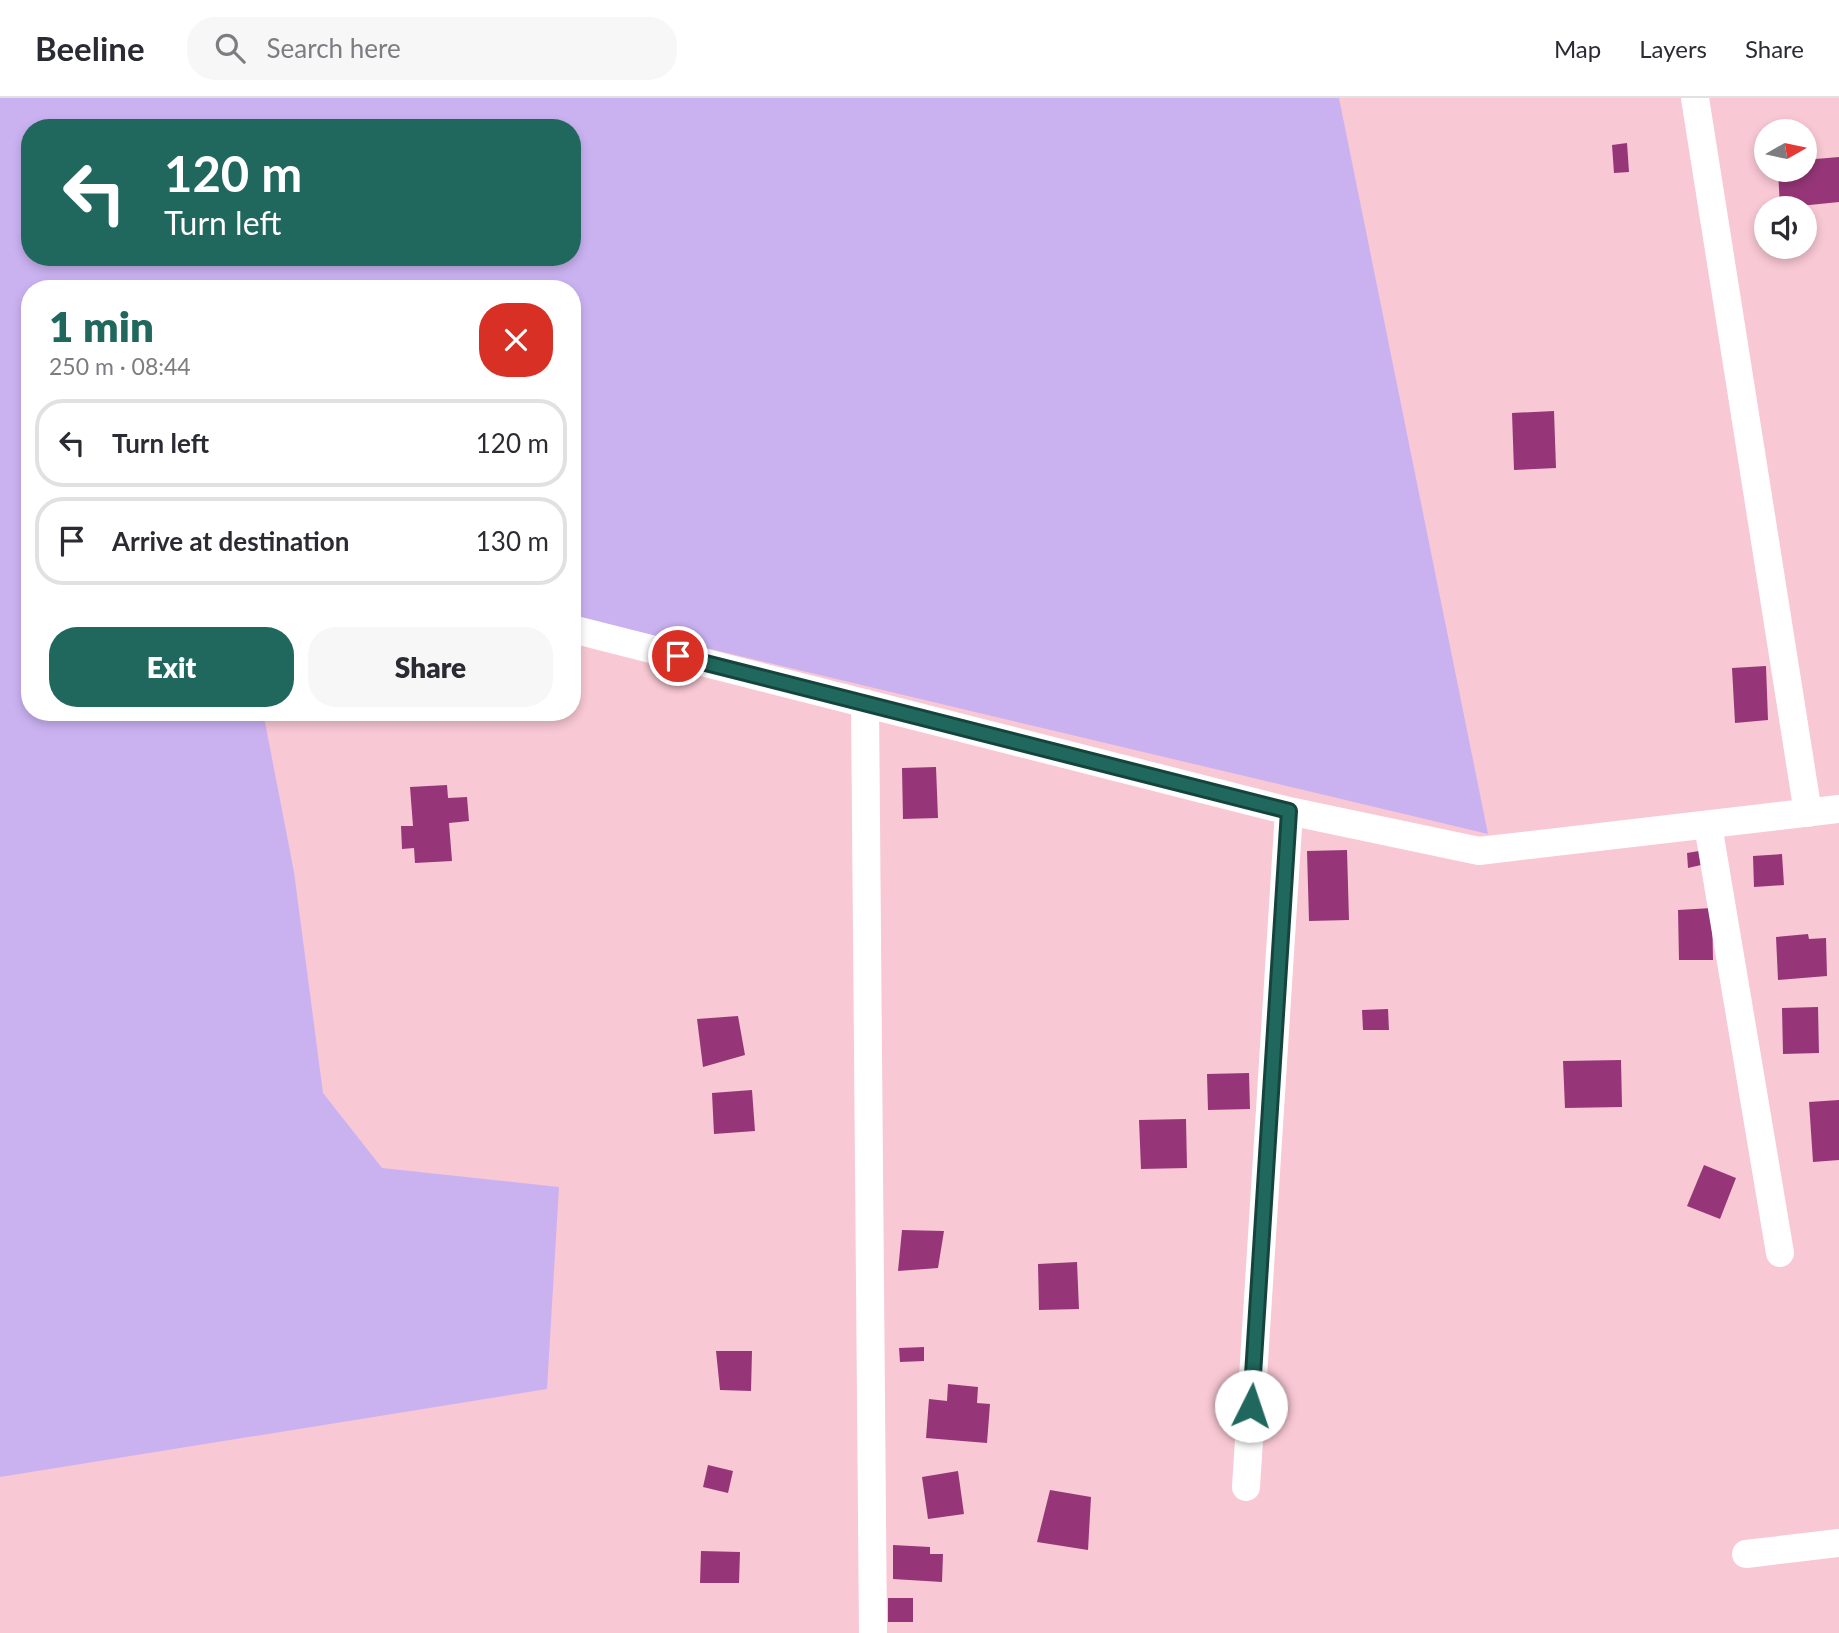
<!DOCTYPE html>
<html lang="en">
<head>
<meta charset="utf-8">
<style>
  body { margin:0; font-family:Lato,sans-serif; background:#f7f7f7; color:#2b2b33; height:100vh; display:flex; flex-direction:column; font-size:26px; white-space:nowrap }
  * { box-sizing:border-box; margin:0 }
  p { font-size:23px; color:#7c7c81 }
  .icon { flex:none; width:38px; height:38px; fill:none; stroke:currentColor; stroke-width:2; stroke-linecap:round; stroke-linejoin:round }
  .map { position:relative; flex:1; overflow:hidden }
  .panel { position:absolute; left:21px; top:182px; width:560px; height:441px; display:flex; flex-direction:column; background:#fff; border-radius:28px; box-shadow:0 4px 10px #0003 }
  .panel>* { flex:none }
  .hud { position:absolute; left:21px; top:21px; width:560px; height:147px; border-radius:28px; box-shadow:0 4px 10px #0003; background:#20685e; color:#fff; overflow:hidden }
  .needle { width:46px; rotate:81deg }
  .tools { position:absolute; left:1754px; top:21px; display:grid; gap:14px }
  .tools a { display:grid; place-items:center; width:63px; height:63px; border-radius:50%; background:#fff; box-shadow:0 4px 10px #0003; font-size:35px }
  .pin { position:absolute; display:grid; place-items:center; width:60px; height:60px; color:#fff; margin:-30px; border:4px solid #fff; border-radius:50%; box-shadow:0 2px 7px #0007 }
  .me { position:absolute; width:77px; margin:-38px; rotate:4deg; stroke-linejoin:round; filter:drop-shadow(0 0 5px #0008) }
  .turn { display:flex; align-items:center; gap:24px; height:147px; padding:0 28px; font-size:32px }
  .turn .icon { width:91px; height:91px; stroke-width:2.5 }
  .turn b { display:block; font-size:49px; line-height:60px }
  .round { display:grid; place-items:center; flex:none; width:74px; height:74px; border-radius:28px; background:#f7f7f7 }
  .summary { display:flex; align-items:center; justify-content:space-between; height:119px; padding:0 28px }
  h1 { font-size:42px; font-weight:800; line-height:52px; color:#20685e }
  .button { display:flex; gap:14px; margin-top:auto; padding:14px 28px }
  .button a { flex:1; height:80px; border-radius:28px; background:#20685e; color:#fff; font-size:28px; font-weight:800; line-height:80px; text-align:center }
  .button a+a { background:#f7f7f7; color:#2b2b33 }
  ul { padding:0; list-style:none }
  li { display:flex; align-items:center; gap:21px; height:88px; margin:0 14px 10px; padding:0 14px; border:4px solid #e1e1e2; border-radius:28px }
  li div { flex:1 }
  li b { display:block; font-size:26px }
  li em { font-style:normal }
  header { display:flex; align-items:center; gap:42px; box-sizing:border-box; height:98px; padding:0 35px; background:#fff; border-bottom:2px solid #e1e1e2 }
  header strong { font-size:33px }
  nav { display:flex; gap:38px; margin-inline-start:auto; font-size:24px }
  .search { width:490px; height:63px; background:#f7f7f7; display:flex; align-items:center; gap:18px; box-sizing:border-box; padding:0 24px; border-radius:28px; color:#7c7c81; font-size:26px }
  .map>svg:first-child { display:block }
</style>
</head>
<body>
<header>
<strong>Beeline</strong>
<div class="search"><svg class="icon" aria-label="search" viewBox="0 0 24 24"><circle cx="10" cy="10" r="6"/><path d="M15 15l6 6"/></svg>Search here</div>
<nav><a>Map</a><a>Layers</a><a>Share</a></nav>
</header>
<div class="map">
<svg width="1839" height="1535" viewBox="0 0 1839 1535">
  <rect width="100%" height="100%" fill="#f8c8d4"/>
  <path fill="#cab2f1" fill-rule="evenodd" d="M0,0H1339L1488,736L572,518V191H30V614H263L294,774L323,995L382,1070L559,1089L547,1291L0,1379ZM30,30H572V159H30Z"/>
  <path fill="#963678" d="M1627,45L1629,74L1614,75L1612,47Z
    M1839,59V104L1780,110L1778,72H1804V62Z
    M1554,313L1556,370L1514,372L1512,315Z
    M1766,568L1768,622L1735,625L1732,570Z
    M936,669L938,720L903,721L902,670Z
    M447,687L448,700L467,699L469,723L449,725L452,763L415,765L414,750L402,751L401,728H413L410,689Z
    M1347,752L1349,822L1309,823L1307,753Z
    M1699,753L1701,767L1688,770L1687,755Z
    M1782,756L1784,787L1754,789L1753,758Z
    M1712,810L1713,862H1679L1678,812Z
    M1808,836L1809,841L1826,840L1827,878L1778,882L1776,839Z
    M1818,909L1819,955L1783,956L1782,910Z
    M1388,911L1389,932H1363L1362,912Z
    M738,918L745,957L703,969L697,921Z
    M1621,962L1622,1009L1565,1010L1563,963Z
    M1249,975L1250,1011L1208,1012L1207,976Z
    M752,992L755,1033L714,1036L712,995Z
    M1839,1002V1062L1813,1064L1809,1004Z
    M1186,1021L1187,1070L1141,1071L1139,1022Z
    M1704,1067L1736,1080L1720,1121L1687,1108Z
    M902,1132L944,1133L938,1170L898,1173Z
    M1077,1164L1079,1211L1039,1212L1038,1166Z
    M924,1249V1263L900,1264L899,1250Z
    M716,1253H752L751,1293L720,1292Z
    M948,1286L978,1289L977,1305L990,1306L987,1345L926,1340L929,1301L947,1303Z
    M708,1367L733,1373L728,1395L703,1389Z
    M958,1373L964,1416L928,1421L922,1379Z
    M1050,1392L1091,1399L1088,1452L1037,1444Z
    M893,1447L930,1449V1456H943L942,1484L893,1481Z
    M701,1453L740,1454L739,1485H700Z
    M888,1500H913V1524H888Z"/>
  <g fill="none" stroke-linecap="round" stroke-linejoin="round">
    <path stroke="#fff" stroke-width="28" d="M1695,0L1808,715
      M572,531L1289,713L1479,753L1839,711
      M865,605L873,1535
      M1708,727L1780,1155
      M1246,1389L1289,713
      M1746,1456L1839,1445"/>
  </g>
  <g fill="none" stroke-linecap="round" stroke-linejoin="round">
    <g stroke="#15443d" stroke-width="18">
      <path id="route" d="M678,558L1289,713L1251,1308"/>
    </g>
    <use href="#route" stroke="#20685e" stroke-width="12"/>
  </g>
</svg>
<div class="tools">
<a><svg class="needle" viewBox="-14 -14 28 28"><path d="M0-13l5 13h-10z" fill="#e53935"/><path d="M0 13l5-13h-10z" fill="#7c7c81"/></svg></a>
<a><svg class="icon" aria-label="sound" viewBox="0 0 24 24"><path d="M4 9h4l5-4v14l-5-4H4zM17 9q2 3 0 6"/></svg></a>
</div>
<div class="pin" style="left:678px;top:558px;background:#d93025"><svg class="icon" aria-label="arrive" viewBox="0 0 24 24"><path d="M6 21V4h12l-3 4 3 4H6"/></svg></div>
<svg class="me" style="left:1251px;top:1308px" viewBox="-20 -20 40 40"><circle r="19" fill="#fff"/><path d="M0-13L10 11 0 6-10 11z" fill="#20685e"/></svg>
<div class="hud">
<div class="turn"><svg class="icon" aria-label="left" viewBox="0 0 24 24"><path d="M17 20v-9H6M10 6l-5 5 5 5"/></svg><div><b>120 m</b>Turn left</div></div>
</div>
<section class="panel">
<div class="summary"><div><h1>1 min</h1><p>250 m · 08:44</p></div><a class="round" style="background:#d93025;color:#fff"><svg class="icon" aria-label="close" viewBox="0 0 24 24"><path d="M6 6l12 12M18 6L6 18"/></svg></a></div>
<ul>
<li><svg class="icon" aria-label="left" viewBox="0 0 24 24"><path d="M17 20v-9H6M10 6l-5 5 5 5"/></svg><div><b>Turn left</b></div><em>120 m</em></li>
<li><svg class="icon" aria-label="arrive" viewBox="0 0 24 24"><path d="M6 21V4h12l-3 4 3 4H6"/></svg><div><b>Arrive at destination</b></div><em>130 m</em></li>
</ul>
<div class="button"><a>Exit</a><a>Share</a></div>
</section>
</div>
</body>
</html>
